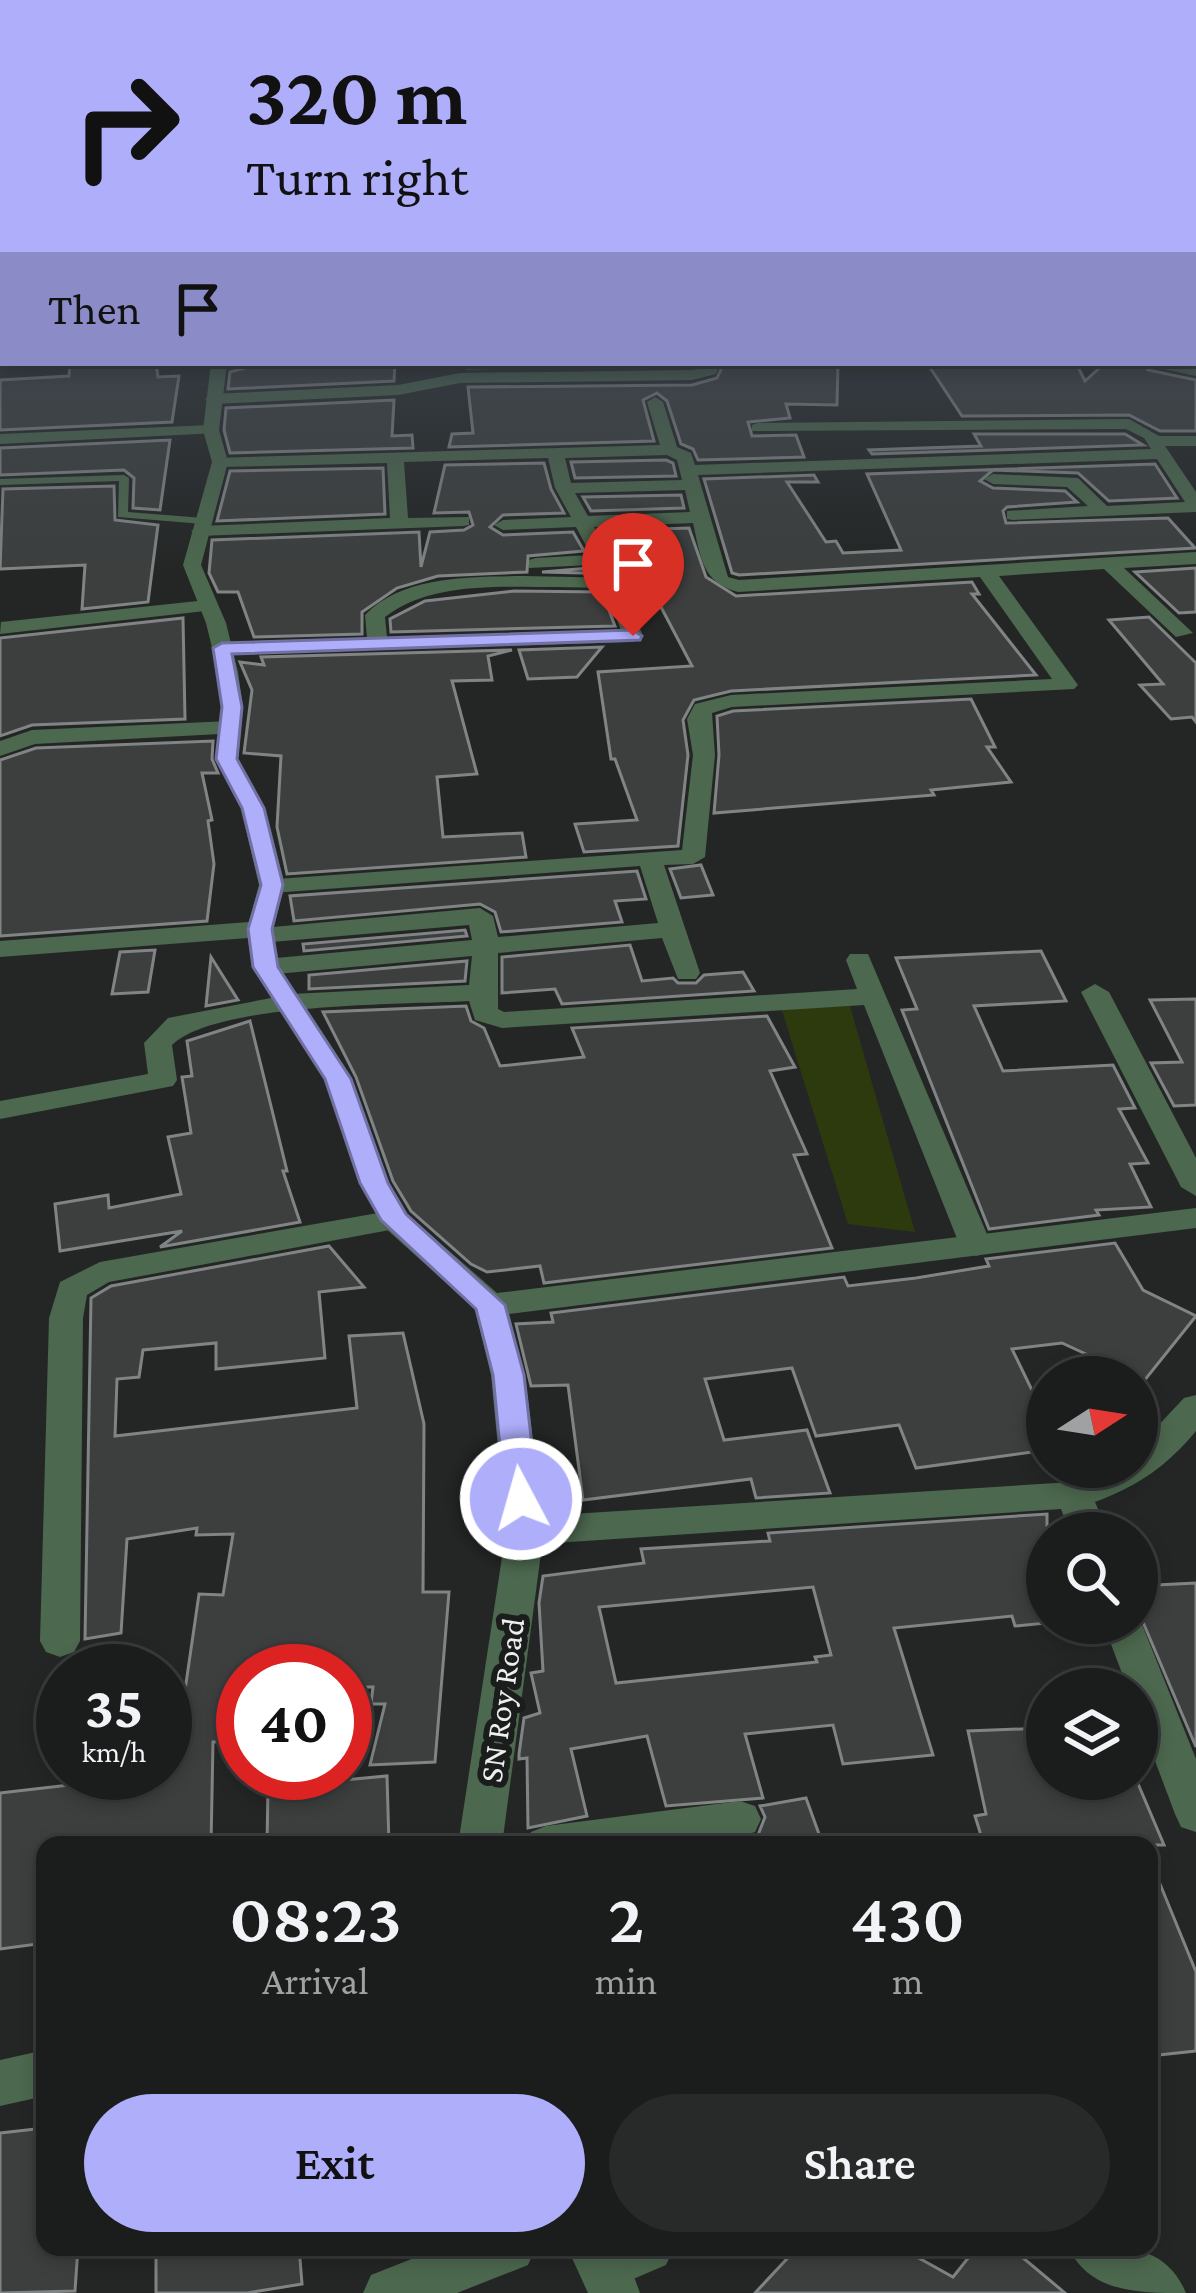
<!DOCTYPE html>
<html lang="en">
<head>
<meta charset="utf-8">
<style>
  body { margin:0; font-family:"Crimson Pro",serif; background:#282929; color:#f1f3f6; height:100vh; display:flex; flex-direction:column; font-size:45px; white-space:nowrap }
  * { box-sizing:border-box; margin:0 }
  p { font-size:39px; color:#a0a1a3 }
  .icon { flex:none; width:66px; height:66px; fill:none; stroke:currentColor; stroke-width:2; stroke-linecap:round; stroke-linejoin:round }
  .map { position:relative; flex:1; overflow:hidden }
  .drawer { position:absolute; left:36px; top:1836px; width:1122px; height:420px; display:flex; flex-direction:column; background:#1b1c1c; border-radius:24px; box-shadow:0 6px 18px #0003,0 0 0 3px #393a3b }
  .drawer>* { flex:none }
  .banner { position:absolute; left:0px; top:0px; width:1197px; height:366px; box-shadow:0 6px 18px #0003,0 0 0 3px #393a3b; background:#aeaefb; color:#111; overflow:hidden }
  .needle { width:78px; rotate:78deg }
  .buttons { position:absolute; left:1026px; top:1356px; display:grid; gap:24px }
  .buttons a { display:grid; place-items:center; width:132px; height:132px; border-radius:50%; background:#1b1c1c; box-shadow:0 6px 18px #0003,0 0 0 3px #393a3b; font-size:60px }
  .speed { position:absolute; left:36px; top:1644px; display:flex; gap:24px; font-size:60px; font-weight:700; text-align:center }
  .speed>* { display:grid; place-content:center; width:156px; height:156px; border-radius:50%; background:#1b1c1c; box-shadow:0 6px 18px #0003,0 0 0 3px #393a3b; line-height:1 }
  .speed small { font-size:30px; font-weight:400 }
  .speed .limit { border:18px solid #d22; background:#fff; color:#111 }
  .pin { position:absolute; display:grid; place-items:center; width:102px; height:102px; color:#fff; margin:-123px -51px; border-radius:50% 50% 50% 0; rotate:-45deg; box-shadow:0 0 12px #0007 }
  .pin .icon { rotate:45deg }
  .me { position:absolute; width:132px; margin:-66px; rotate:354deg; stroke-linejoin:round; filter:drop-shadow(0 0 9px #0008) }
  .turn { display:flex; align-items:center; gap:42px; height:252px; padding:0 48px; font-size:54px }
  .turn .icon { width:156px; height:156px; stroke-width:2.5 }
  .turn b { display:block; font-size:84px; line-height:102px }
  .then { display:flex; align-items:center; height:114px; padding:0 48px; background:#0003; gap:24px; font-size:45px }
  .eta { display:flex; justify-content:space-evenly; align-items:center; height:204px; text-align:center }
  .eta b { font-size:72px; font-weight:600; line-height:84px }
  .button { display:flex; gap:24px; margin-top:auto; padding:24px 48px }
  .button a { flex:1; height:138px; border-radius:72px; background:#aeaefb; color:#111; font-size:48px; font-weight:600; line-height:138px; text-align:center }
  .button a+a { background:#282929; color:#f1f3f6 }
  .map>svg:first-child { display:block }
</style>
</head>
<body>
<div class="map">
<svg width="1196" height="2293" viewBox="0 0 1196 2293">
  <rect width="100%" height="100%" fill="#242625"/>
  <path fill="#2d3a0d" d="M849,1003L915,1232L848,1224L780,1004Z"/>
  <path fill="#3c3f3e" stroke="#818484" stroke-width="3" fill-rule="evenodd" d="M70,363H156L158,377L179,376L172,422L0,430V380L69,376Z
    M264,363H395L394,381L228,389L230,372Z
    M482,363H700V364L466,368Z
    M724,363H838L837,405L786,404L790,418L748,422L752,436L796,435L804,457L698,460L693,449L681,444L667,401L657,393L643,400L654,441L449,447L452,434L473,433L468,387L692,385L717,378Z
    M927,363H1076L1085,381L1105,363H1142L1148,370L1196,380V431H1160L1129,415L962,416Z
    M394,400L392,436L412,435L413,448L230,453L224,430L226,408Z
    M974,434H1125L1143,445L872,454L869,450L981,446Z
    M170,440L160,510L133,508L134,478L124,470L0,475V448Z
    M666,460L673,463L676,476L575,478L571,462Z
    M544,463L551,489L564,513L503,515L490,527L503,535L573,532L584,551L528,556L527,572L438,576L397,588L362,612V634L254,637L238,592H218L209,573L212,540L419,532L421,567L430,532L464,530L473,525L469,512L434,513L445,465Z
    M1155,464L1177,498L1109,501L1078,473L993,470L980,481L993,488L1065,491L1077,502L1007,507L1003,511L1006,523L1168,518L1195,548L739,575L732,573L704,479L814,475L818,482H787L826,542L836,541L843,553L901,550L867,474Z
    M383,468L385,514L217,521L230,471Z
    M114,486L115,520L158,525L148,602L82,609L85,565L0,569L3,489Z
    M681,495L684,508L591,511L583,497Z
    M689,528L706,577L736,596L972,582L979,594H972L1036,675L731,691L694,700L683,720L688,755L678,846L584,852L575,824L637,820L615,759H611L598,672L692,666L652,590L637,608L620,574L542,572L614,566L616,558L601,531Z
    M1196,568V612L1179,613L1135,572Z
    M514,591L602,592L615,626L391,632L390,619L425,601Z
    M1149,617L1196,663V722L1192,717L1171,719L1140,685L1163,684L1109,620Z
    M183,618L185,719L32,725L0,736V638Z
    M602,647L577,677L528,679L519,650Z
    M512,650L488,656L492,680L452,681L477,774L437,777L443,837L522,833L526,857L287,874L277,827L281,756L244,753L252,690L240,662L264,665L261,657Z
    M971,699L995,747H987L1011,782L931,790L934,795L714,813L719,755L717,716L733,711Z
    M213,741L212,759L218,773H202L212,820L208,821L214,864L207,921L0,936V760L36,748Z
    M701,865L713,895L681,898L670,869Z
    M637,871L646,899L615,901L622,922L501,932L495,912L480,904L294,921L290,896Z
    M465,930L467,936L304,951L303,944Z
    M630,945L642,981L673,978L678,983H696L704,975L743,972L754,991L562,1004L555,989L502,993V957Z
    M155,950L148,992L112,994L120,952Z
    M1041,951L1066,1001L974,1006L1003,1071L1113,1065L1135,1108L1119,1109L1148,1163L1130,1164L1151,1207L1096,1210L1099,1215L989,1229L902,1010L917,1009L896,958Z
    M211,957L238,1000L206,1006Z
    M467,961L465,981L309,989V975Z
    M1196,999V1105L1174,1106L1151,1063L1182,1062L1150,1000Z
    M466,1006L471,1021L484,1028L500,1066L584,1057L572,1028L767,1016L795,1067L770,1071L807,1154L794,1155L832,1248L544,1283L540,1266L487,1272L471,1264L411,1211L393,1181L356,1077L323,1012Z
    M250,1021L287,1171H283L300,1222L160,1247L182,1231L60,1251L55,1204L108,1195L109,1208L181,1194L168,1137L191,1133L182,1077L192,1076L187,1041Z
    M1115,1243L1143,1290L1196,1316L1144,1381L1062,1343L1012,1349L1047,1421V1450L916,1468L899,1425L816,1436L792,1368L705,1379L724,1440L807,1430L830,1493L756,1498L751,1479L583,1500L568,1385L531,1386L516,1324L553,1322L551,1313L844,1277L848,1286L916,1278L989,1266L986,1259Z
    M329,1246L364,1287L319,1292L325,1358L216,1369V1343L143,1350L139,1377L117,1379L115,1436L357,1408L349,1336L403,1333L424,1424L423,1592H449L435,1762L370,1765L385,1704H371L373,1687H345V1671H243V1741L213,1742L211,1845H45V1943L0,1949V1793L173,1773L199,1594L223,1595L233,1534L196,1535L197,1528L127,1539L121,1633L85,1639L91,1298L111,1286Z
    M1047,1514V1623L1015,1626L1012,1616L894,1628L933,1755L843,1764L833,1725L745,1734L763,1798L666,1806L647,1736L571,1749L587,1816L528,1828L527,1758L519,1759V1754L524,1718L540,1713L531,1673L543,1671L539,1603L543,1576L644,1563L641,1549L770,1541L768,1533ZM813,1587L831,1655L815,1657L817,1662L616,1683L599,1607Z
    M1196,1583V1747L1137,1608V1586Z
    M1047,1728V1779H1136L1164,1845H984L975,1816L986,1814L968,1731Z
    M387,1776L389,1845H267L268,1787Z
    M806,1798L823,1845H761L758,1835L765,1817L760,1806Z
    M1149,1857L1196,1972V2051L1149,2056Z
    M45,2128V2247H78L75,2291L0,2293V2133Z
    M156,2247H299L302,2284L247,2293H156Z
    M798,2247H899L953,2277L977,2247H1010L1065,2293H755Z"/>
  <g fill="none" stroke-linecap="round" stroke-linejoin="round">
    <path fill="#4c684e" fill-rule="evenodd" d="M124,475L129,478L128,512L203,518L208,521L203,524L118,517L119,481L0,485V479Z"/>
    <path fill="#4c684e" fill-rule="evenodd" d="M0,274H3V282H0Z
      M1194,301H1196V312H1194Z
      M0,352H3V360H0Z
      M260,363L219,369L211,364L212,363Z
      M704,363H720L716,374L692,380L460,383L398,395L213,404L205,399L213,394L398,385L460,373L692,370L704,368Z
      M1146,363L1196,366V376L1149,366Z
      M655,397L663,402L677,447L691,453L695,465L1151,449L1144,438L1126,429L752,431V425L758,423L1129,419L1159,436H1196V446H1165L1196,492V512L1013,520L1007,519V511L1088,506L1067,487L993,484L984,479L993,474L1078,478L1107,506L1185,502L1157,459L698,475L728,577L739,580L1196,552V564L1124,568L1193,633L1176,637L1104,569L999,576L1078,685L1074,689L732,707L712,713L715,755L705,857L693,864L664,865L700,973L696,979H678L662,938L498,953V1009L504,1012L857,989L846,960L850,954H868L992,1246L987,1253L976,1256L960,1246L864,1005L502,1028L475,1020L469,1001C403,1005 217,1002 172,1045L177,1080L173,1086L0,1119V1101L148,1074L144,1043L168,1018L292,994L469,985L472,956L265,975L252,967L265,959L472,940L469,925L260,943L251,941L247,935L251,929L480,908L493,916L498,937L658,923L640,866L272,893L259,885L263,880L682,850L693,755L687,719L695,704L731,695L1052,679L980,577L738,592C701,582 701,557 693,523L594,527L612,560L610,564L529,568V560L536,558L591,555L576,527L503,530L494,525L503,520L571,517L555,488L548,458L404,462L408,518L469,517V525L463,526L200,536L191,531L200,526L390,518L387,463L220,467L214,466V458L660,445L647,402ZM667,455L677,460L682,480L571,483L565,458ZM685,490L690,512L588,516L575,493Z
      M211,425L219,430L217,433L0,444V434Z
      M523,576L620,578L643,636L633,642L222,654L212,648L222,642L367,638L365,615C403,575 471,577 523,576ZM558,587L605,588L621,630L387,637L385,617C431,581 502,587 558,587Z
      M207,600L214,602V610L0,634L1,622Z
      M230,721L238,723V733L35,744L0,756V741L32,730Z
      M1095,984L1109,992L1196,1158V1196L1181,1187L1081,992Z
      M395,1210L406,1213L411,1220L406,1227L109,1282L87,1295L83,1318L80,1641L74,1652L60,1657L46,1652L40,1641L49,1318L60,1282L100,1262Z
      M1196,1395V1431C1167,1466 1138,1486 1095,1502L1108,1533H1070L1061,1509L525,1545L512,1541L506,1531L512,1521L525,1517L1072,1482L1108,1467H1137V1448L1184,1398Z
      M1137,1612L1196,1759V1832L1181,1827L1175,1814L1137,1713V1689H1128L1103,1623H1137Z
      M740,1801L755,1806L761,1819L755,1832C685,1857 598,1845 524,1845L531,1832L546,1826Z
      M45,2050V2096L0,2106V2060Z
      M442,2247H536L528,2265L457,2293H363L371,2275Z
      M587,2247H674L666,2265L605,2291L587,2283L579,2265Z
      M1068,2247C1116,2247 1164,2240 1186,2293C1138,2293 1090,2293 1068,2247Z"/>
    <path fill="#4c684e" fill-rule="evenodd" d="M211,363H227L219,430L228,462L201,565L226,623L238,672L243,708L238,759L265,808L285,885L273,929L278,967L352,1079L389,1183L407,1214L497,1293L1196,1208V1228L509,1314L525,1375L544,1531L502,1845H458L506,1531L491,1375L475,1309L384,1227L359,1183L324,1079L252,967L248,938L0,957V941L249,922L259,885L241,808L216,759L221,708L218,672L206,623L183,565L212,462L203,430Z
      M567,2247H623L640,2293H588Z"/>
  </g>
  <linearGradient id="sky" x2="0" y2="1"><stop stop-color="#141514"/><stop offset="0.44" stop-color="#3f4751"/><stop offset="1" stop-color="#3f4751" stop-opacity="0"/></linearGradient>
  <rect width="1196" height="571" fill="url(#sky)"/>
  <path fill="#aeaefb" stroke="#7171a3" stroke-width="3" d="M633,630L642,636L640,640L232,654L242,707L237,759L264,808L283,885L272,929L278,967L351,1079L388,1183L406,1214L505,1305L524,1375L538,1499L533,1508L521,1511L510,1508L505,1499L493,1375L476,1309L381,1220L360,1183L325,1079L253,967L248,929L261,885L242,808L216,759L222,707L213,648L222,643Z"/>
  <g text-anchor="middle" stroke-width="12" stroke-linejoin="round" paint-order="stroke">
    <g font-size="33" fill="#edeeee" stroke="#1a1d1c">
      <text transform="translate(501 1700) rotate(-82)" y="12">SN Roy Road</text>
    </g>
  </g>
</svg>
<div class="buttons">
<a><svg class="needle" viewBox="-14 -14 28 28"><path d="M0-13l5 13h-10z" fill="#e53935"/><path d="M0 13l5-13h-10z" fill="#a0a1a3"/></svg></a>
<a><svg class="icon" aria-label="search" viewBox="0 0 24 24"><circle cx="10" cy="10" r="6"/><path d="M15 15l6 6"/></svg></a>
<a><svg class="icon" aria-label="layers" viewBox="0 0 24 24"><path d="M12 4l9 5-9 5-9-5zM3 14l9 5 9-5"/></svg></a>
</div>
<div class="speed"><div>35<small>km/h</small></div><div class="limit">40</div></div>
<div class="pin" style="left:633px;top:636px;background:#d93025"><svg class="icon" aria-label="arrive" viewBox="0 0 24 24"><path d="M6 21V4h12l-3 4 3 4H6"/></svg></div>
<svg class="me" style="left:521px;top:1499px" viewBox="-20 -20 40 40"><circle r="17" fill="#aeaefb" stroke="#fff" stroke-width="3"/><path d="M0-11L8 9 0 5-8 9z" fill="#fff"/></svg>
<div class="banner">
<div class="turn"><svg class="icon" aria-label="right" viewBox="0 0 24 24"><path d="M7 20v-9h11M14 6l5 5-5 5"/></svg><div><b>320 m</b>Turn right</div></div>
<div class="then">Then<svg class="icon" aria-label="arrive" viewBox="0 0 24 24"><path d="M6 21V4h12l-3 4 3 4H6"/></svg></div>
</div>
<section class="drawer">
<div class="eta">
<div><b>08:23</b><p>Arrival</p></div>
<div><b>2</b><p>min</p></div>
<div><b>430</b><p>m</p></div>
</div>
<div class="button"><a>Exit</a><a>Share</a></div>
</section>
</div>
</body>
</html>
